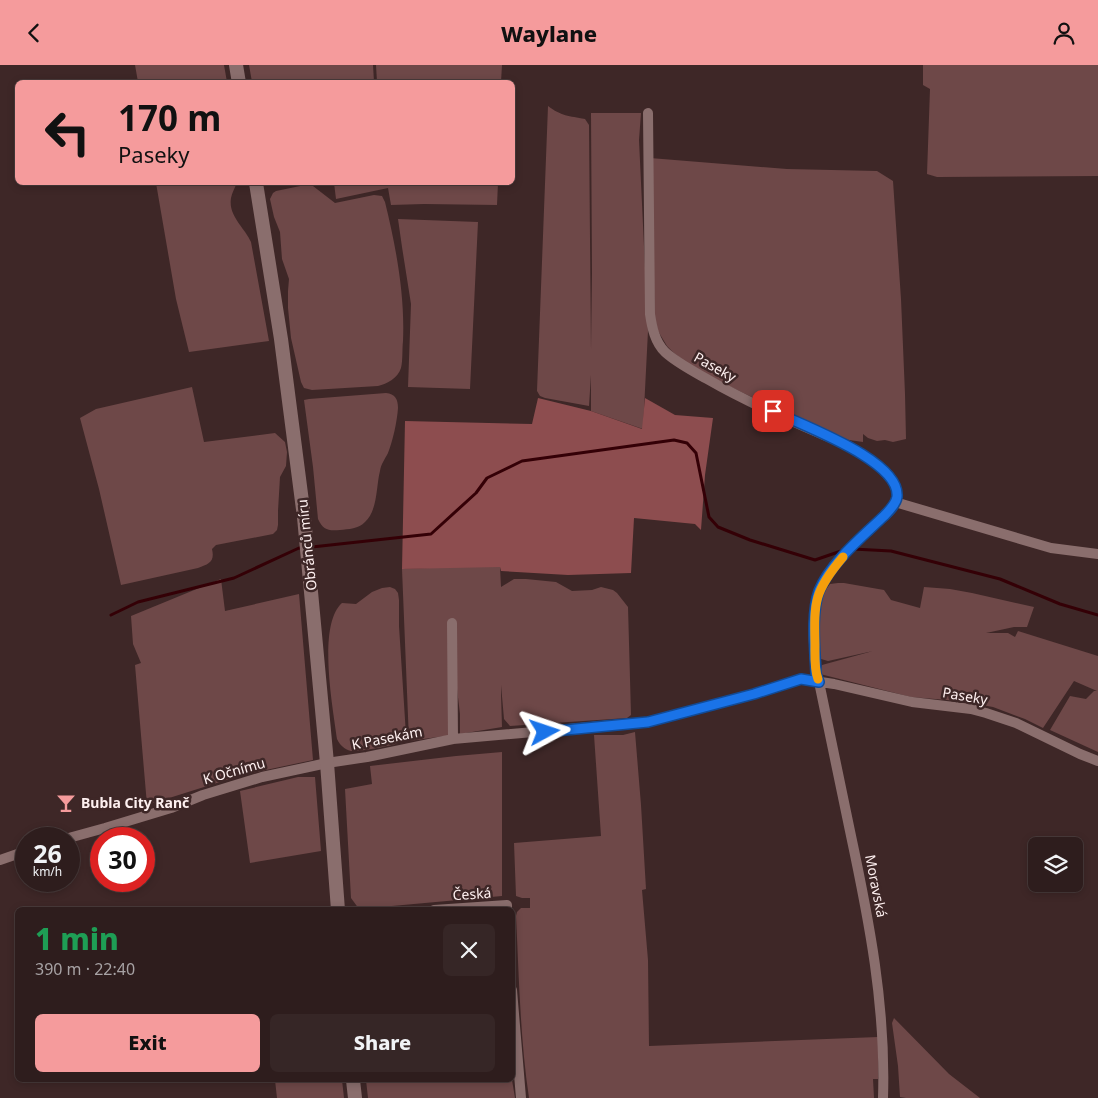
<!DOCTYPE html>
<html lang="en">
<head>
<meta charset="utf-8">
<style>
  body { margin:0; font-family:"Noto Sans",sans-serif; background:#362626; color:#f1f3f6; height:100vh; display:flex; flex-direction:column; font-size:19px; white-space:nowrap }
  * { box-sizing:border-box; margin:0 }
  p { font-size:16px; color:#a7a2a4 }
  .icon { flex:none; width:28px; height:28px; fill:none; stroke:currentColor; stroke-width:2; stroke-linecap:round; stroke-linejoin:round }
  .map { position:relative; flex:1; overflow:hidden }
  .details { position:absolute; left:15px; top:842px; width:500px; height:175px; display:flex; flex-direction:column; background:#2e1d1d; border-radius:8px; box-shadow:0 2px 8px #0003,0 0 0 1px #493b3b }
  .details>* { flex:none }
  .top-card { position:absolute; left:15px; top:15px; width:500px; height:105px; border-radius:8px; box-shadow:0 2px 8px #0003,0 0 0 1px #493b3b; background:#f59b9c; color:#111; overflow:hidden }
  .tools { position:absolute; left:1028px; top:772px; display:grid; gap:10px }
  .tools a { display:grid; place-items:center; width:55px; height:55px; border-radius:8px; background:#2e1d1d; box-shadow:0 2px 8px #0003,0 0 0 1px #493b3b; font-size:25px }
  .speed { position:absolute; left:15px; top:762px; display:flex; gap:10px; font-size:25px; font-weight:700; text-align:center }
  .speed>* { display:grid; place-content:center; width:65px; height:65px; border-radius:50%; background:#2e1d1d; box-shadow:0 2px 8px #0003,0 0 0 1px #493b3b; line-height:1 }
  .speed small { font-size:12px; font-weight:400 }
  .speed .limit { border:8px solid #d22; background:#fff; color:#111 }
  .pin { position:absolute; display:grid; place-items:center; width:42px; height:42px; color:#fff; margin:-21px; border-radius:10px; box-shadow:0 2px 8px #0006 }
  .me { position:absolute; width:55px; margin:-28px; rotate:85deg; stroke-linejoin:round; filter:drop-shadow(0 0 4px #0008) }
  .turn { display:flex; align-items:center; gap:18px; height:105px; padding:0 20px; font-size:22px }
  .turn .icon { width:65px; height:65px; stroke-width:2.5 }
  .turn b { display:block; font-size:35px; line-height:42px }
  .round { display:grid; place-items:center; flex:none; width:52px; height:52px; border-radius:8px; background:#362626 }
  .headline { display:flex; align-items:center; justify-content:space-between; height:85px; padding:0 20px }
  h1 { font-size:30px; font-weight:800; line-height:38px; color:#1e9e55 }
  .cta { display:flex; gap:10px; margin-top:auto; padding:10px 20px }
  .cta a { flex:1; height:58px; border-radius:8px; background:#f59b9c; color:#111; font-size:20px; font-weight:800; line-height:58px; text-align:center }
  .cta a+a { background:#362626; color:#f1f3f6 }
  header { display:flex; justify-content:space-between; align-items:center; height:65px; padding:0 20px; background:#f59b9c; color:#111; font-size:22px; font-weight:800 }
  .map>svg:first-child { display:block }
</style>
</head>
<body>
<header><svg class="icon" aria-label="back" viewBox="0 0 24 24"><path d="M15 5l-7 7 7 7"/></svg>Waylane<svg class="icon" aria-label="person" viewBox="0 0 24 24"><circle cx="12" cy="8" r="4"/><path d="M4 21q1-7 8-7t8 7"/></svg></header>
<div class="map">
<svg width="1098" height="1033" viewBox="0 0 1098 1033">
  <rect width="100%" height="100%" fill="#3e2727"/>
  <path fill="#6e4848" d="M135,0H224L227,17H138Z
    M249,0H373L374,17H252Z
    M376,0H502L501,17H377Z
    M923,0H1098V111L937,112L927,109L930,24L923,20Z
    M548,41C561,51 569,51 585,54L589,60L591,284L592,208L591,48H641L639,75L648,266L643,364L591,346V310L589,341L545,333L540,331L537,326Z
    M650,93L787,104L877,106L893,116L901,234L905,329L906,374L893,377L885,375L877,376L868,373L863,369V377L849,375L791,351L731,322L688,299L674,288L667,281L658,266L655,254Z
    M156,118H237C235,122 232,128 231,133C228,151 245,163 251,177L269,276L189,287L176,234Z
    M334,118H498L497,140L424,139L391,140L388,123L336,134Z
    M305,120L313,121L335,138L374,130L382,131L385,137C396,182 405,230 403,276C402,285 403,295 401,303C398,313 387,319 378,321L312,325L304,323L301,317L291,273L288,243V226L289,214L282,194L280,167L274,152L270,134L273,128L276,126Z
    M398,154L478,157L470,324L408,322L411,239L402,182Z
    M192,322L204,377L275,368L285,377L287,387L286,401L280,412L278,446V460L277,465L273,469L216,480L212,484C215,497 209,499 198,503L121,520L99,424L80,353L96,344Z
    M386,328C395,329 398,334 398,343C397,357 393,375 388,388C385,394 381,399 380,406C376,421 378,445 365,457C359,464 348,464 340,465C328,466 323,465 318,454L313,402L304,335L309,334Z
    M456,502H500L501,522L514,514H526L556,517L572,526L592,525L601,522L613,525L617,528L628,542L631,650L627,653L510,661L504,654L501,620V629L502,662L460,669V649L457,624L452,670L409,676L402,504Z
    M221,514L225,546L299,529L313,695L242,710L147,740L135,600L141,598L133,579L131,551Z
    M838,518H844L884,525L891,535L920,543L924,522L950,524L972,528L1034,542L1027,562H1014L986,568H1008L1015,572L1018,566L1098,591V687L1050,665L1070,631L1086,634L1094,626H1097L1074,616L1043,663L1025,654L993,642L959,636L911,632L820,609L822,600L873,586L828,596L821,594C818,569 813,540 830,519Z
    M390,522L395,524L398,528L399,535V561L406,670C404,673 402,676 398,678C392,681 357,687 351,686C344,684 340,680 337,674C333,643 317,560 342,538L356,539L372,527L382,523Z
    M635,667L641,740L646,824L642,825L648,895L649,981L878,972V1014H873L874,1033H529C520,972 519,912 516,851L517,847L521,843H530V833H522L516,831L514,778L601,771L594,670H623Z
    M502,687V831L359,844L351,833L345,724L372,719L370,701L456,691Z
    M298,712H315L321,786L250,798L240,726Z
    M894,953L949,1009L980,1033H906L900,1032L898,1001L892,958Z
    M275,1015H342L344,1033H277Z
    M366,1015H512L515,1033H368Z"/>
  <path fill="#8d4d4f" d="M538,333L591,346L642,364L645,333L675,350L713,353L705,410L701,465L695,459L634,453L631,508L568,510L501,506L500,502L402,504L405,356L532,359Z"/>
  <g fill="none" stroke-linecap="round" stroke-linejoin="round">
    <path stroke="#340006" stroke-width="3" d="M312,482L431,469L476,428L487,413L522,396L674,375L687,378L696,388L709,452L718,462L750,475L815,495L844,485
      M853,484L891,486L1000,514L1060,539L1098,550
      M111,550L138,537L234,513L299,483H303"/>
    <path stroke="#8a6e6d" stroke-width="10" d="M648,48L650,249C652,263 655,277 665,287C677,298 693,306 707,314C752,340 801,360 849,381C865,390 898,410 897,432C896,445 873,460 864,469C849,484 831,502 821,522C810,544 814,585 816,609L819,617C829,667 840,716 850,766C869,855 886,941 883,1033
      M895,437L1051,483L1098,489
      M452,558L453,674
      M65,774L105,763L171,743L203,730L262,712L327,698L367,692L453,674L648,657L754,629L801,614L834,619L912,637L971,644L986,648L1016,658L1080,689L1098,696
      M0,795L26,786
      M434,845L507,840V845
      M512,925L521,1033"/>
    <path stroke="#8a6e6d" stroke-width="14" d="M236,0L239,18
      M256,118L281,274L304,452L327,698L338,845
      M353,1015L355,1033"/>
  </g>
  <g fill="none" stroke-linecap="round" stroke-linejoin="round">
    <g stroke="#114b97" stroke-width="12">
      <path id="route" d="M545,667L648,657L754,629L801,614L819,617L816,609C815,585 811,548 819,526C830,498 863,471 884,451C889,446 896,439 897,432C901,395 800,360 773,346"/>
    </g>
    <use href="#route" stroke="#1a73e8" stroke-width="9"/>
    <path stroke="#f59e0b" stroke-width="9" d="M818,614C814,604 815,591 815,579C814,537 814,526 843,492"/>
  </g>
  <defs>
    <g id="bar-bare" transform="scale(1.5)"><path d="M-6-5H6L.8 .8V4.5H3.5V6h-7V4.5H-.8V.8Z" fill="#f59b9c" stroke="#3e2727" stroke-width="2.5" paint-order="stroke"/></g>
  </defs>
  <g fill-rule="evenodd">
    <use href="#bar-bare" x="66" y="738"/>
  </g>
  <g text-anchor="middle" stroke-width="5" stroke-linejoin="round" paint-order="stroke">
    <g font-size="14" fill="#fef0f0" stroke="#3e2727">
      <text transform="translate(715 302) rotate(29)" y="5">Paseky</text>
      <text transform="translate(307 480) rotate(-96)" y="5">Obránců míru</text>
      <text transform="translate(965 631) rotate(10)" y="5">Paseky</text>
      <text transform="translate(387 673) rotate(-11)" y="5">K Pasekám</text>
      <text transform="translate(234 706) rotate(-16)" y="5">K Očnímu</text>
      <text transform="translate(876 821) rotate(79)" y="5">Moravská</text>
      <text transform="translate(472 829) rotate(-4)" y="5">Česká</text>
    </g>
    <g font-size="14" font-weight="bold" fill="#fef0f0" stroke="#3e2727" text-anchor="start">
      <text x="81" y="743">Bubla City Ranč</text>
    </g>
  </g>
</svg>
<div class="tools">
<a><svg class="icon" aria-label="layers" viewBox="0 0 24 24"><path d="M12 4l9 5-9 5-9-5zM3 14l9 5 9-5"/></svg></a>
</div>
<div class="speed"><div>26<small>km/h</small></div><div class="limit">30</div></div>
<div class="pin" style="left:773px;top:346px;background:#d93025"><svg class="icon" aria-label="arrive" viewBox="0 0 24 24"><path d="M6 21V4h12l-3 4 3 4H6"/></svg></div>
<svg class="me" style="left:545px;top:667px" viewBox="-20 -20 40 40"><path d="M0-17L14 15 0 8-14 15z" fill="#1a73e8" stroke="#fff" stroke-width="4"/></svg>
<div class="top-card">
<div class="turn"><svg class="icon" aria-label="left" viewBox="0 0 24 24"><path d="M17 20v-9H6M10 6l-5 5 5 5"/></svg><div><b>170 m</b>Paseky</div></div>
</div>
<section class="details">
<div class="headline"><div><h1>1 min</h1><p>390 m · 22:40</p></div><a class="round"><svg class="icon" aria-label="close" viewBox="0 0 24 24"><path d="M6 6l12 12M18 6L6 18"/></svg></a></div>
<div class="cta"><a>Exit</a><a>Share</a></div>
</section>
</div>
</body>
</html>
